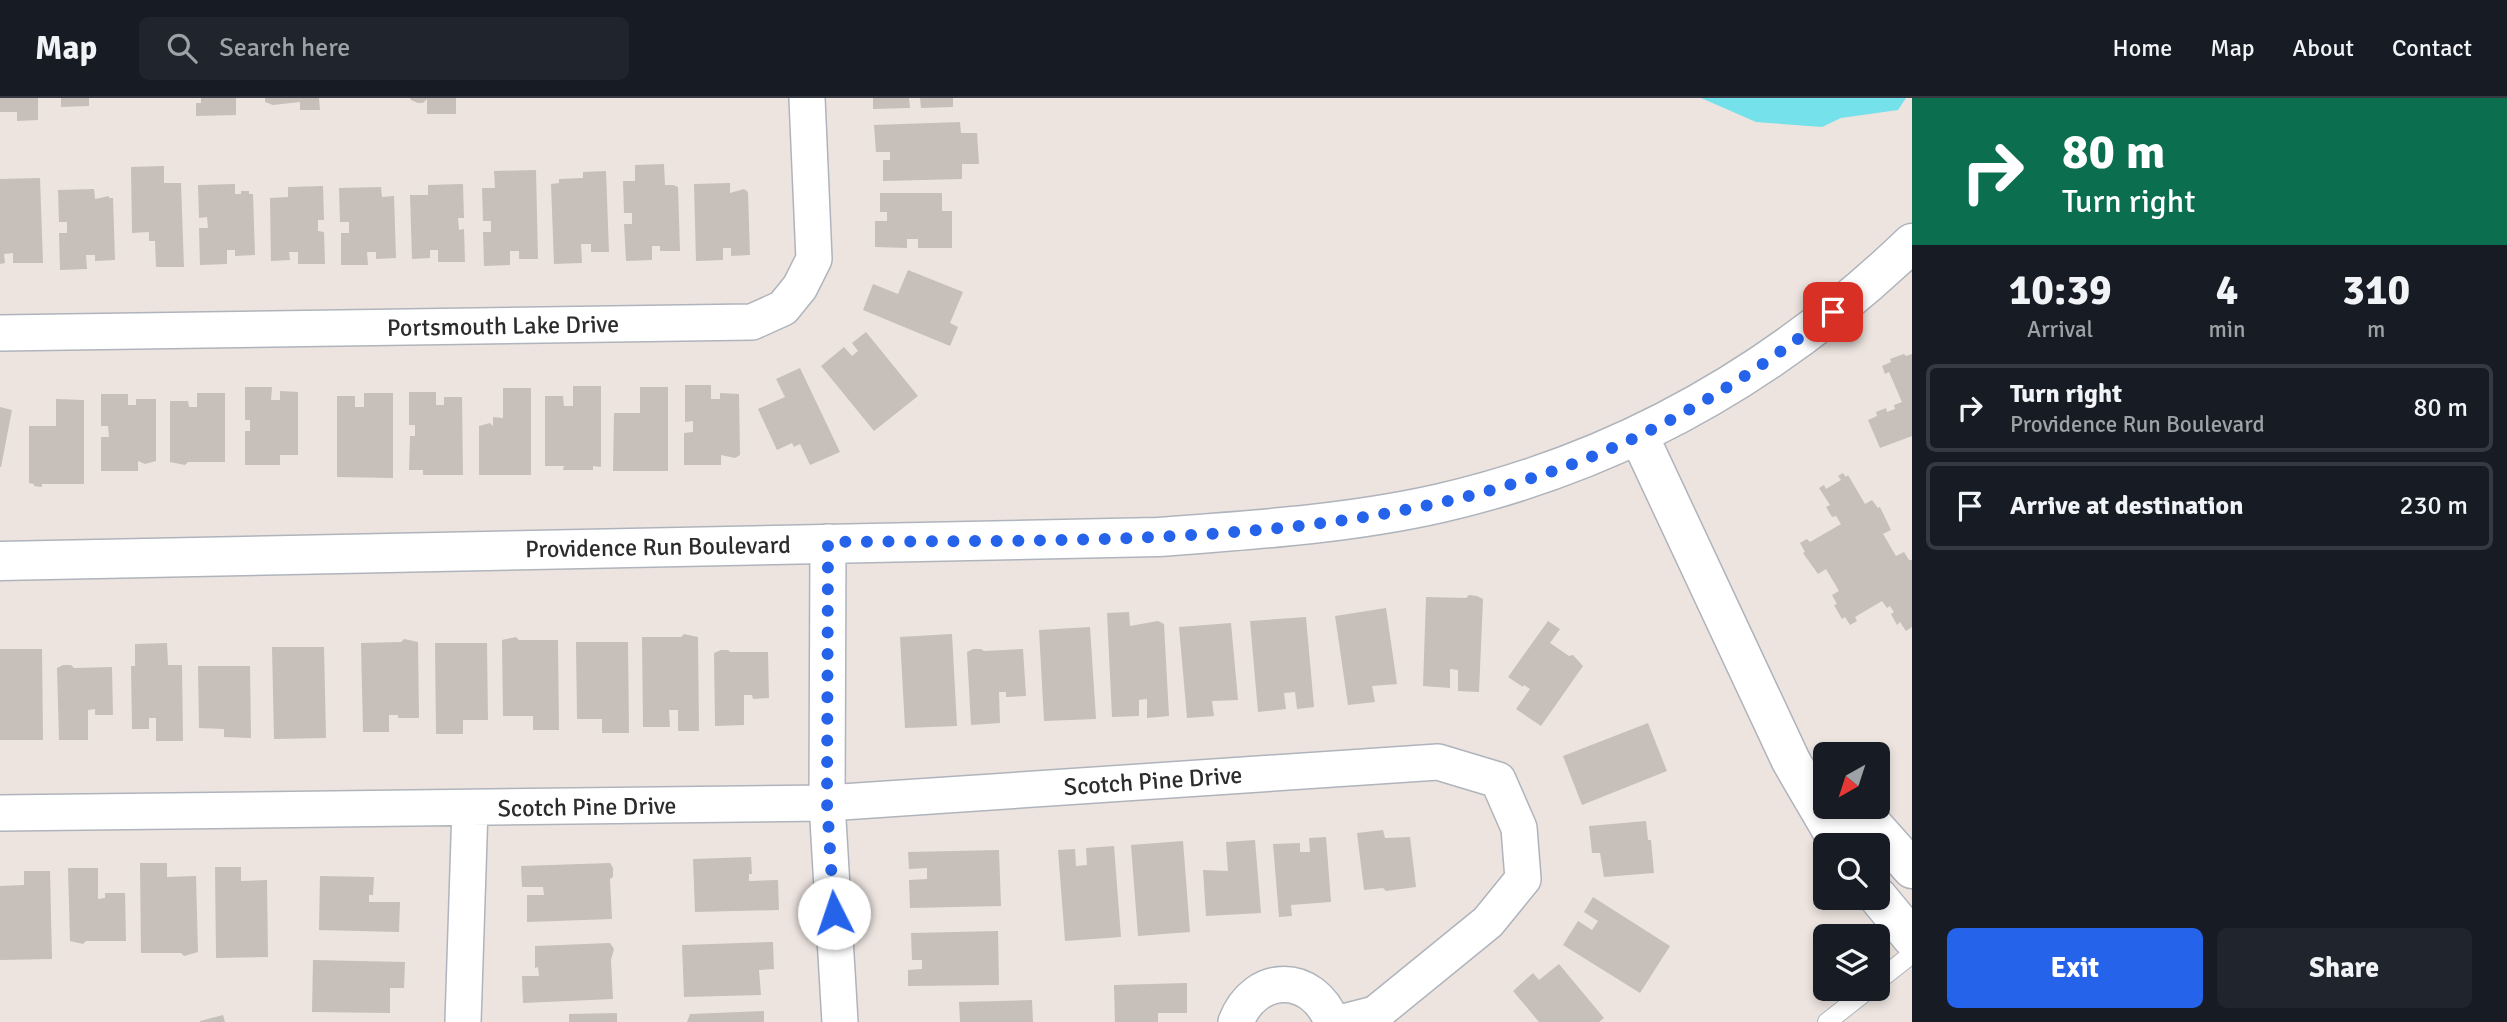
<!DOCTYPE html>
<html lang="en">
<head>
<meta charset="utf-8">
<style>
  body { margin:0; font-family:Signika,sans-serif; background:#20242c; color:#f1f3f6; height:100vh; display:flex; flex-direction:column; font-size:26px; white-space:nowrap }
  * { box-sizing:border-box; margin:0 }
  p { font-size:23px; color:#9ea1a6 }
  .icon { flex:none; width:38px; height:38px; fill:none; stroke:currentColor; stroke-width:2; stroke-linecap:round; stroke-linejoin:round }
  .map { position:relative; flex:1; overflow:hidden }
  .drawer { display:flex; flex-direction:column; background:#171b24; width:595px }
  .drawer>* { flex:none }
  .hud { background:#0b6e4f; color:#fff; overflow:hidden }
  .needle { width:46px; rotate:219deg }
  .buttons { position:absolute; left:1813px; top:644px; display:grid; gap:14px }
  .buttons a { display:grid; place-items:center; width:77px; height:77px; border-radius:10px; background:#171b24; box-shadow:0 4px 10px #0003; font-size:35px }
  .pin { position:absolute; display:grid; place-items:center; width:60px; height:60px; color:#fff; margin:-30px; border-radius:14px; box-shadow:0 4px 10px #0006 }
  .me { position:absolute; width:77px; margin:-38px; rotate:356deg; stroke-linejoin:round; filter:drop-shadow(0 0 5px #0008) }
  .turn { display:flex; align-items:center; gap:24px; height:147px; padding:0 35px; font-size:32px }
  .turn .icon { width:91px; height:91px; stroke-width:2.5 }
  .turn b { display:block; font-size:49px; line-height:60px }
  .eta { display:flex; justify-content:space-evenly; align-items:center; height:119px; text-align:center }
  .eta b { font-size:42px; font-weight:800; line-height:49px }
  .cta { display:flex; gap:14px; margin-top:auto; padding:14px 35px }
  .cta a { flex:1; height:80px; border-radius:10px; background:#2563eb; color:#fff; font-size:28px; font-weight:800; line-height:80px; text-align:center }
  .cta a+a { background:#20242c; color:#f1f3f6 }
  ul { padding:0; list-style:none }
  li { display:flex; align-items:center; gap:21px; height:88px; margin:0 14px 10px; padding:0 21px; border:4px solid #363941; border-radius:10px }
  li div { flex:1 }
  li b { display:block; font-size:26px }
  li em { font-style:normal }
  header { display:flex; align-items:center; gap:42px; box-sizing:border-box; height:98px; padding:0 35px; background:#171b24; border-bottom:2px solid #363941 }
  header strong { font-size:33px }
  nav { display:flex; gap:38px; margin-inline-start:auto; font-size:24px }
  .search { width:490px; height:63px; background:#20242c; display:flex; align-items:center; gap:18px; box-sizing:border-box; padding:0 24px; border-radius:10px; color:#9ea1a6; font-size:26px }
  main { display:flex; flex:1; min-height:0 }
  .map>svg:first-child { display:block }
</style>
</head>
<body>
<header>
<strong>Map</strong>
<div class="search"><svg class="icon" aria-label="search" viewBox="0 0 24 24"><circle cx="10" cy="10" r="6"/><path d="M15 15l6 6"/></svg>Search here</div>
<nav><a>Home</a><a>Map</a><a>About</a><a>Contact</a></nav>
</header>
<main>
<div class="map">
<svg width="1912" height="924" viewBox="0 0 1912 924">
  <rect width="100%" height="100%" fill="#ede4df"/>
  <path fill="#75e1eb" d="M1701,0H1906L1898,12L1841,20L1822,29L1756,24Z"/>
  <path fill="#c6bfba" d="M0,0H38V22L17,23V14H0Z
    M61,0H89V8L61,9Z
    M201,0H236V17L196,18V5H201Z
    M265,0H319L320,12H300V4L273,7L265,4Z
    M410,0H456V16H427V1L423,5H418L411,2Z
    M873,0H909L910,10L873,11Z
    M920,0H953V9L921,10Z
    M960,24L961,35H977L979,66H962V81L883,83V62H890V54H876L874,27Z
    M664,66L665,87H673L678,89L680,153H660V148H652V162L626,163L624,126H632V115H624L623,83H635V67Z
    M164,68V85H181L184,169H156L155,143H149V134L132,135L131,69Z
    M536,72L538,161H519V153H510V167L484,168L483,134H491V123H483L482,90H495L494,73Z
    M606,73L609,154H591V146H581L582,165L554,166L551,86L559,85V81L583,80V74Z
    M40,80L43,165H13V155L4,156L5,165L0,166V81Z
    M730,85V95L744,91L748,94L750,157L731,158V150H723V162L696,163L694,86Z
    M235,86V96H241V93H249V96H253L255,157L235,158V152H227V166L200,167L199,130H208L207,119L199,120L198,87Z
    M463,86L464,120H458L459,132L464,131L465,164H438V152H430V160L412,161L410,97H428V87Z
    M323,88L324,122H318V133L324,134L325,166H298V154H289L290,162L271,163L270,100L288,99V89Z
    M381,89L382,99L394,98L396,160L376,161V154H367L368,167H341V135H349V124H340L339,90Z
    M94,91L95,101L109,98V100H113L115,162L95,163V157H86L87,171L60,172L59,135H67V124H59L58,92Z
    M880,95H942V113H952V150H918V141H907V150L875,149V123H887V114H880Z
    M908,172L963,194L950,225L958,229L950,248L863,212L873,186L898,196Z
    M866,234L918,298L874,333L821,268L844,249L852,258L858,253L852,245Z
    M1904,256L1906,258L1912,256V338L1880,350L1868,322L1877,318L1876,314L1886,310L1887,314L1895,311L1894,307L1902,304L1889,274L1885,276L1882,268L1891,264L1890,261Z
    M800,270L840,354L810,367L800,346L794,349L792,345L777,352L758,311L785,299L776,281Z
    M685,287H711V301H720V295L739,296L740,357L735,360L721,357V367H684V335L693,334V323L685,324Z
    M573,288H601V369L593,368V372H563L564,368H545V298H563L564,308H573Z
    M245,289H272L271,302H280V293L298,294V357H280V367H245V333H250V322H245Z
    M640,289H668V373H613L614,315H640Z
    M503,290H531V377H479V328L490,325L493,328V319L503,320Z
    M409,294H436V307H444V299H462L463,377H423V372H409L410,338H415V327H409Z
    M197,295H225V364H188L185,367L170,364V303H188L189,309H197Z
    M364,295H393V380L337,379V298H355V309H364Z
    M101,296H128V307H136V301H156V363L145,366L138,363V373H101V339H109L108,328H101Z
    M56,301L84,302V386H42V389L34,388V386L29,385V328H56Z
    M0,309L12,312L1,369H0Z
    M1843,375L1846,379L1848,377L1865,406L1872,402L1878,410L1880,409L1891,432L1883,436L1896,458L1904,454L1909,462H1912V529L1906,533L1900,524L1897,527L1891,516L1894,514L1890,508L1887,510L1882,503L1855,519L1857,523L1850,527L1845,519L1842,521L1834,507L1837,506L1832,497L1839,493L1826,471L1818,476L1803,455L1805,454L1800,445L1807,441L1810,444L1841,426L1836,418L1832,419L1826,409L1830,407L1819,390L1824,387L1826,391L1841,382L1838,378Z
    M1469,497L1477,498L1483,501L1479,594L1458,593V572L1450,571V590L1423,588L1426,499L1466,500Z
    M1386,510L1397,586L1372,588L1375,604L1348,607L1335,518Z
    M1129,514L1130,528L1158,523L1164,526L1169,618L1147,620V601L1139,602V618L1112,619L1107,515Z
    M1306,519L1314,609L1297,611L1295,594L1284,595L1286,611L1258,614L1250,523Z
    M1548,523L1560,531L1550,545L1569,558L1573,557L1583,568L1541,628L1516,611L1530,591L1524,587L1523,589L1508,579Z
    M1231,525L1238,602L1212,603L1214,618L1187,620L1179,529Z
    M1090,529L1096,621L1044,623L1039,532Z
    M684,536L698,539L699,633H678V612H669L670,629H643L642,539H681Z
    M952,536L957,628L905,630L900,539Z
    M516,539L519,542H558L559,632H533V618H503L502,542Z
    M404,541L418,544L419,620H398V617H389V634H363L361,545L401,544Z
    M576,544H628L629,635H602V621H577Z
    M167,545L168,567H182L183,643H156V620H149V631H132L131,568H135V546Z
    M435,545H487L488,622H463V636H436Z
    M272,549H324L326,640L274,641Z
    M0,551H42L43,642H0Z
    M973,551H981L984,553L1023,551L1026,598L1006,599V594H999L1000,625L971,627L967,554Z
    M721,552H728L730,554H768L769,600L753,601L752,597H744V627L715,628L714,555Z
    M63,567H71L74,570L112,569L113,617H95V611L88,612V642H59L57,570Z
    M198,568H250L251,640L224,639V631L199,630Z
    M1648,625L1667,673L1582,707L1563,658Z
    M1646,723L1648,742H1651L1654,775L1604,779L1600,755H1592L1589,728Z
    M1383,732L1385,740L1410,739L1416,789L1386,793L1383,790L1364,792L1357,735Z
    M1326,739L1331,804L1291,807L1292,818L1279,819L1273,746L1300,745V754H1310L1309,740Z
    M1255,742L1261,815L1206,818L1203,772L1228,773L1226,744Z
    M1183,743L1190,834L1138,838L1131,747Z
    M1114,748L1121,839L1065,843L1058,752L1075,751L1076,768L1087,767L1086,750Z
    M999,752L1001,808L910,810L909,782L927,781V770L909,771L908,754Z
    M751,759L752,776H749V783L778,782L779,812L695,814L693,761Z
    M140,765H167V779L196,778L198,854L184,858L181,855H141Z
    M610,765L613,770V779L610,781L612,821L527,824V797H544L543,789H522L521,768Z
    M215,769H241V783L267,782L268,859L216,860Z
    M68,770H98V801L105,800V795H125L126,843H86L83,846L70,843Z
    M24,773H50L52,861L0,862V788L24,787Z
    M320,778L374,779L373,797H369V804H400L399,834L319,832Z
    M1593,799L1670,848L1640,895L1563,847L1578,823L1592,832L1598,823L1584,814Z
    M998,833L999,887L908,888V872L922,871V862H912L911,835Z
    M773,844L774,871L759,872L761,897L684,899L682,847Z
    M610,845L614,851L611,862L613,901L523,905L522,878H539L538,869L535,870V848Z
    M313,862L405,864L404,890H390V915L312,914Z
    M1559,866L1604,920L1599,924H1539L1513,893L1533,875L1539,882Z
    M1187,885V915H1158V924H1115L1114,887Z
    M1032,902L1033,924H960L959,904Z
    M764,913V924H687L690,916Z
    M617,915V924H569V916Z
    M223,917L225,924H200V923Z"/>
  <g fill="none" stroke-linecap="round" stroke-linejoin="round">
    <g stroke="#afb4bc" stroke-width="20">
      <path id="service" d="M1878,883L1912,856
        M1827,924L1869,891"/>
    </g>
    <g stroke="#afb4bc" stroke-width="38">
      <path id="minor" d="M0,235L752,224L783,210L800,189L814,161L807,0
        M828,444L827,705L840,924
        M0,715L827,705L1438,664L1498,682L1519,730L1523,781L1488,824L1375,916L1344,924
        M463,924L470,710
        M1236,924C1255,874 1313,874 1332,924"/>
    </g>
    <g stroke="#afb4bc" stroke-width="41">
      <path id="tertiary" d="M1639,338L1791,663L1840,747
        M0,463L1158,439C1252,432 1349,426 1441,405C1623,363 1778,274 1912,145
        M1857,709L1912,771
        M1878,799L1912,840"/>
    </g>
    <use href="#service" stroke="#fff" stroke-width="18"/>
    <use href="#minor" stroke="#fff" stroke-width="35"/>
    <use href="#tertiary" stroke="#fff" stroke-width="38"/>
  </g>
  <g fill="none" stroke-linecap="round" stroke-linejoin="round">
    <path stroke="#2563eb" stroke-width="12" stroke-dasharray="0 21.6" d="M834,815L827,705L828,444C1078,441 1357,453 1593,358C1680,323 1760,272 1833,214"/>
  </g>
  <g text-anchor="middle" stroke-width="7" stroke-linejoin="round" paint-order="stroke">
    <g font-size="24" fill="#2c2c2c" stroke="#fff">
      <text transform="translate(503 228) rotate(-1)" y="8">Portsmouth Lake Drive</text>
      <text transform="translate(658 449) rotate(-1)" y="8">Providence Run Boulevard</text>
      <text transform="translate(1153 683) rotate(-4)" y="8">Scotch Pine Drive</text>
      <text transform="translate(587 709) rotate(-1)" y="8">Scotch Pine Drive</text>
    </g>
  </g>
</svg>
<div class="buttons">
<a><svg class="needle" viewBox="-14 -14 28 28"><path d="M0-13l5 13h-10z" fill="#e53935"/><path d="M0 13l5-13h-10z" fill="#9ea1a6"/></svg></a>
<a><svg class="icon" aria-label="search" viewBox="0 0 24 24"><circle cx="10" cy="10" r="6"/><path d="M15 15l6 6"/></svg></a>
<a><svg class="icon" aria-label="layers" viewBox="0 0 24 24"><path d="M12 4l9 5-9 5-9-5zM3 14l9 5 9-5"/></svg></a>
</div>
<div class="pin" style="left:1833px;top:214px;background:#d93025"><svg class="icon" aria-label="arrive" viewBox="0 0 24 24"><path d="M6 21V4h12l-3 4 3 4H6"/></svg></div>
<svg class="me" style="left:834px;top:815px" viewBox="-20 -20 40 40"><circle r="19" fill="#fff"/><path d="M0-13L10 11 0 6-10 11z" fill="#2563eb"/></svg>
</div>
<section class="drawer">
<div class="hud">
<div class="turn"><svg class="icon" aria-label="right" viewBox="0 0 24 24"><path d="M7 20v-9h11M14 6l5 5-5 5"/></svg><div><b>80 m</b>Turn right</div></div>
</div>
<div class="eta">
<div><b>10:39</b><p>Arrival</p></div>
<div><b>4</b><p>min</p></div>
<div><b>310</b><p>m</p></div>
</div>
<ul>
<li><svg class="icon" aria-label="right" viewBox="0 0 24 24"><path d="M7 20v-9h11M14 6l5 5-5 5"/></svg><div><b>Turn right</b><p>Providence Run Boulevard</p></div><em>80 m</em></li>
<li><svg class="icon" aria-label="arrive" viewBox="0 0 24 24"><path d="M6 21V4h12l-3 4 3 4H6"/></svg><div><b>Arrive at destination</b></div><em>230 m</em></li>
</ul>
<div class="cta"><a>Exit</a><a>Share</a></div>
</section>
</main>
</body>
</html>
